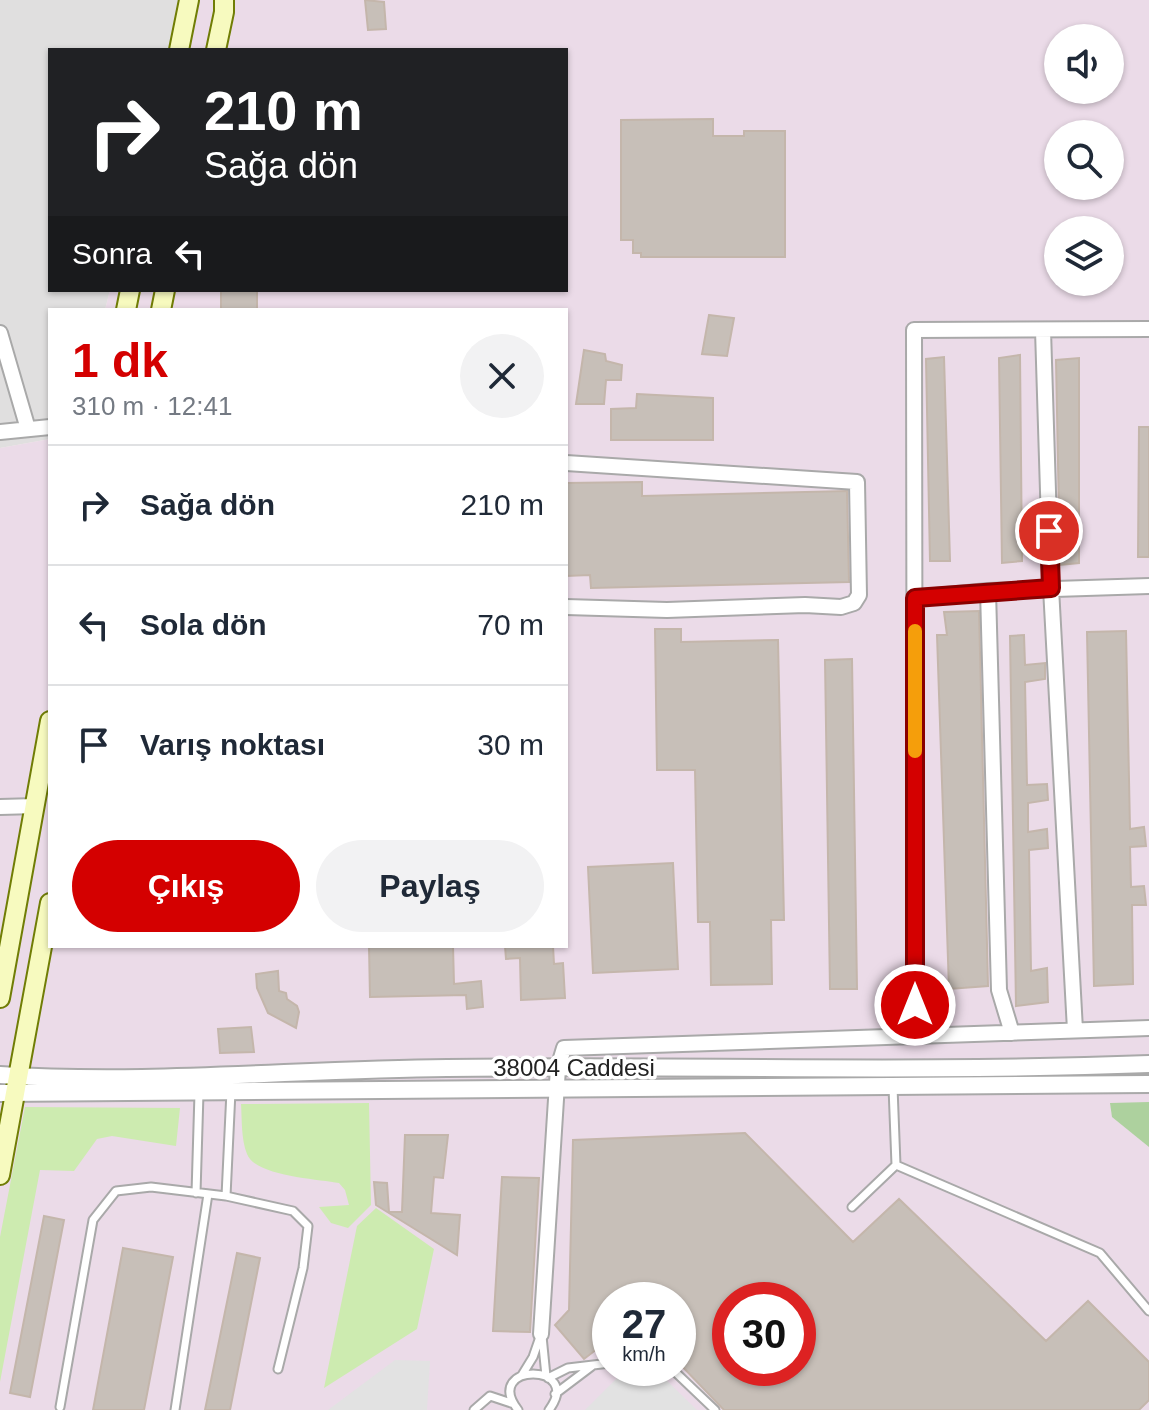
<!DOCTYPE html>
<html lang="tr">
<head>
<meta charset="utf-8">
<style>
  body { margin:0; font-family:Helvetica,sans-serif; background:#f2f2f3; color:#1f2937; height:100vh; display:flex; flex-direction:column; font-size:30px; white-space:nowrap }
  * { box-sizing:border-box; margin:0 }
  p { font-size:26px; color:#747a83 }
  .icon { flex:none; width:44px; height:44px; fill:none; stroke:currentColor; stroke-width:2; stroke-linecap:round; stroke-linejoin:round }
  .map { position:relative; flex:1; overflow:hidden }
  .details { position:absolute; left:48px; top:308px; width:520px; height:640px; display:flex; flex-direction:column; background:#fff; border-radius:0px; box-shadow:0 2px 6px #0004 }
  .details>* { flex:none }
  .top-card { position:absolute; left:48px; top:48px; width:520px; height:244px; border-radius:0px; box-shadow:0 2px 6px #0004; background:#202124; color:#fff; overflow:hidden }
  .tools { position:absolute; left:1044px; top:24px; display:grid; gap:16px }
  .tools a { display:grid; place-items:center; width:80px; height:80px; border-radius:50%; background:#fff; box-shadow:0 2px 6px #0004; font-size:40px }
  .speed { position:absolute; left:592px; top:1282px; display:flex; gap:16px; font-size:40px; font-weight:700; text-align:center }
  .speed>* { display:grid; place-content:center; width:104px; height:104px; border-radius:50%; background:#fff; box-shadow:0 2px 6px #0004; line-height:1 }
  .speed small { font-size:20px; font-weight:400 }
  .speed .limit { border:12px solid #d22; background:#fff; color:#111 }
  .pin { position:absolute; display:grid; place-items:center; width:68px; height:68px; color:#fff; margin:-34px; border:4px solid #fff; border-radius:50%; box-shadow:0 2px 8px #0007 }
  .me { position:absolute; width:88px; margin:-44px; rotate:0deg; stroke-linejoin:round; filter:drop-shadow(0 0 6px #0008) }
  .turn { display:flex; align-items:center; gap:28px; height:168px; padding:0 24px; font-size:36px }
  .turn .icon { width:104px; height:104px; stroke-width:2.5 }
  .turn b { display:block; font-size:56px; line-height:68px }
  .then { display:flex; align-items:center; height:76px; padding:0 24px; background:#0003; gap:16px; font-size:30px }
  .round { display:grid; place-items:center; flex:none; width:84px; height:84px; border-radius:42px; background:#f2f2f3 }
  .head { display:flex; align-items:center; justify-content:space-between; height:136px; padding:0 24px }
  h1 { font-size:48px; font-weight:700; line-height:60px; color:#d40000 }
  .action { display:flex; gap:16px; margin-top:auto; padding:16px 24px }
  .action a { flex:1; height:92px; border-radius:48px; background:#d40000; color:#fff; font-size:32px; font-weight:700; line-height:92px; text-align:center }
  .action a+a { background:#f2f2f3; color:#1f2937 }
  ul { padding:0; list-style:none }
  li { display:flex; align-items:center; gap:24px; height:120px; padding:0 24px; border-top:2px solid #e0e1e3 }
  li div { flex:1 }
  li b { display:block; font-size:30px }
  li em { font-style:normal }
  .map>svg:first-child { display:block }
</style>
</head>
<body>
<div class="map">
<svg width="1149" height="1410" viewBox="0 0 1149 1410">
  <rect width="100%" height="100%" fill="#f2efe9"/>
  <path fill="#e0dfdf" d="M0,0H183L171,50H50V290H110L105,310H50V439L0,448Z"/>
  <path fill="#ebdbe8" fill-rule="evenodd" d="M183,0H1149V1410H0V448L50,439V946H566V310H105L110,290H566V50H171ZM1058,38H1110V90H1058ZM1058,134H1110V186H1058ZM1058,230H1110V282H1058ZM610,1300H678V1368H610ZM730,1300H798V1368H730Z"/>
  <path fill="#cdebb0" d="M369,1103L371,1205L348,1228L331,1223L319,1207L349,1205L345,1190L339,1183C317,1179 255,1176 247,1154C241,1139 242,1119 241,1104Z
    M25,1107L180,1108L176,1146L112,1136L97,1139L74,1171L40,1170L0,1382V1237Z
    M376,1208L434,1249L417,1329L324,1388L357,1226Z"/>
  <path fill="#add19e" d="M1149,1102V1147L1112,1117L1110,1103Z"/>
  <path fill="#e2e2e2" d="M395,1360L430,1361L427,1410H328Z
    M655,1369L697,1410H585L622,1373Z"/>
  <path fill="#c7bfb8" stroke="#c4b6ab" stroke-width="2" fill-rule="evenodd" d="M365,0L384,2L386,29L368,30Z
    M713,119V136H744V131H785V257H641V253H633V240H621V120Z
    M221,290H257V310H221Z
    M709,315L734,318L727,356L702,354Z
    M584,350L605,354L606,361L622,365L621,380H606L604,404H576Z
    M1020,355L1022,561L1002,563L999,358Z
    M944,357L950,561H930L926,359Z
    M1079,358V563L1060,565L1056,360Z
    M637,394L713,398V440H611V409L636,408Z
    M1139,427H1149V557H1138Z
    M642,482V496L847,491L849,582L591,588L590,575L566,576V483Z
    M979,611L988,986L949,989L937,635H947L944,612Z
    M655,629H681V642L778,640L784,920H771L772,984L711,985L710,922H698L695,770H657Z
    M1126,631L1130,829L1144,827L1146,846L1130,847L1131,887L1144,886L1146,905H1132L1133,984L1094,986L1087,632Z
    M1024,635L1025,665L1045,663V679L1025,682L1027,785L1047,784L1048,800L1028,803V832L1047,829L1048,848L1029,850L1031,971L1047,968L1048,1002L1016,1006L1010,636Z
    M852,659L857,989H830L825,660Z
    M673,863L678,969L593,973L588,867Z
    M369,946H453L454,984L481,981L483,1007L467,1009L466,995L370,997Z
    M505,946H553L554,964L563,963L565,998L521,1000L520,958L506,959Z
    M278,971L279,991L286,993L287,999L297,1006L299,1012L296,1028L268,1013L257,988L256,974Z
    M251,1027L254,1052L220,1053L218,1029Z
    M745,1133L853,1242L899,1199L1046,1341L1088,1301L1149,1362V1400L1139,1410H724L678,1362V1300H610V1349H597L584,1359L555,1325L569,1310L573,1140ZM730,1300H798V1368H730Z
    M405,1135H448L443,1178L434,1177L431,1213L460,1215L457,1255L376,1205L374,1182L387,1183L389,1212H402Z
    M502,1177L539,1178L530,1332L493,1331Z
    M44,1216L64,1220L30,1397L10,1393Z
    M123,1248L173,1257L144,1410H93Z
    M237,1253L260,1258L230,1410H205Z"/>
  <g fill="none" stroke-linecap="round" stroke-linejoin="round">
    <g stroke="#a9a9a9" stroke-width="11">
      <path id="service" d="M896,1165L1100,1253L1149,1311
        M196,1193L199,1093
        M226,1196L231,1091
        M852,1207L896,1165L893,1087
        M542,1336L546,1376
        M671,1368L715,1410
        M522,1375L533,1357L541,1334
        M548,1378L568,1368L610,1363
        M555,1394L592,1366
        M60,1407L93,1220L116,1191L151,1187L226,1196L293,1211L308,1226L303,1268L278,1369
        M175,1410L208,1194
        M474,1410L490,1396L514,1404
        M518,1410C481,1362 585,1362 549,1410"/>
    </g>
    <g stroke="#a9a9a9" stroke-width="18">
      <path id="minor" d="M1043,330L1051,588L1075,1030
        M0,333L28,429
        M0,432L50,427
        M566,463L857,482L859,595L854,603L841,607L805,605L667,610L566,607
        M988,591L999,990L1012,1033
        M915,598L988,591L1149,586
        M0,807L36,806
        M915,1036L914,330L1149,329
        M541,1334L558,1068L564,1048L1149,1028"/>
    </g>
    <g stroke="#a9a9a9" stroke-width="20">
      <path id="tertiary" d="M0,1075C149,1085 299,1069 447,1068C681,1065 915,1073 1149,1064
        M0,1093L1149,1084"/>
    </g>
    <g stroke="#707d05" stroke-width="22">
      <path id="secondary" d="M179,50L189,0
        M216,50L224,12V0
        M126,310L130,290
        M161,310L165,290
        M0,998L50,721
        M0,1175L50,903"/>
    </g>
    <use href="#service" stroke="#fff" stroke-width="7"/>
    <use href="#minor" stroke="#fff" stroke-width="14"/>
    <use href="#tertiary" stroke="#fff" stroke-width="16"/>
    <use href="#secondary" stroke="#f7fabf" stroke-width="18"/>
  </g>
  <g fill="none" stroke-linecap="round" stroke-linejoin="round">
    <g stroke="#8a0000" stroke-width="20">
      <path id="route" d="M915,1005V598L1051,588L1049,531"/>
    </g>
    <use href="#route" stroke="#d40000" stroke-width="14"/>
    <path stroke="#f59e0b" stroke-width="14" d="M915,631V751"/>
  </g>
  <g text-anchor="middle" stroke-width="7" stroke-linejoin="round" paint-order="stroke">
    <g font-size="24" fill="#222" stroke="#fff">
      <text x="574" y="1076">38004 Caddesi</text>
    </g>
  </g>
</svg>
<div class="tools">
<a><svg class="icon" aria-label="sound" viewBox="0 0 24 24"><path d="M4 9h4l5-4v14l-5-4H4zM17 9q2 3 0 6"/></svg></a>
<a><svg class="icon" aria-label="search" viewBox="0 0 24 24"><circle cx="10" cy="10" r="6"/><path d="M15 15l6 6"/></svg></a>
<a><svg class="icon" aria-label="layers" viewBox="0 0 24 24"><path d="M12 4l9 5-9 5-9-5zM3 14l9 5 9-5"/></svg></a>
</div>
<div class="speed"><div>27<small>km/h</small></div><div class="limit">30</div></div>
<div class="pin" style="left:1049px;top:531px;background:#d93025"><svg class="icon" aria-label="arrive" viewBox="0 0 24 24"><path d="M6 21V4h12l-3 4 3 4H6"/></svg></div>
<svg class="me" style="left:915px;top:1005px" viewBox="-20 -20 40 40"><circle r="17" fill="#d40000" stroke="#fff" stroke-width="3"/><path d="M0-11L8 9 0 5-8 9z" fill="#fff"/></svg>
<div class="top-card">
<div class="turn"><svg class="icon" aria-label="right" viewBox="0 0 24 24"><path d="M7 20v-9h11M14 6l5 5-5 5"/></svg><div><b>210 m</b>Sağa dön</div></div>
<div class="then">Sonra<svg class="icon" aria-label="left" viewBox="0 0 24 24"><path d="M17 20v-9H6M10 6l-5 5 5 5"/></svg></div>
</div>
<section class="details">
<div class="head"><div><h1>1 dk</h1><p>310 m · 12:41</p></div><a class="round"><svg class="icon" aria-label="close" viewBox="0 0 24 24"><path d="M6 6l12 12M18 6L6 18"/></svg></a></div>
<ul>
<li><svg class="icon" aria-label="right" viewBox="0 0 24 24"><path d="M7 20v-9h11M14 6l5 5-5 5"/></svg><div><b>Sağa dön</b></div><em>210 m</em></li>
<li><svg class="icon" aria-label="left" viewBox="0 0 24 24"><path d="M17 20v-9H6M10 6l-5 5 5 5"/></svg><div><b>Sola dön</b></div><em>70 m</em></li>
<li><svg class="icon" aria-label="arrive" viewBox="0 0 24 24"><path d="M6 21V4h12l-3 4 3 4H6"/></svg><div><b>Varış noktası</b></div><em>30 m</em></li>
</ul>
<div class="action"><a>Çıkış</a><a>Paylaş</a></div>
</section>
</div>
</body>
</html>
